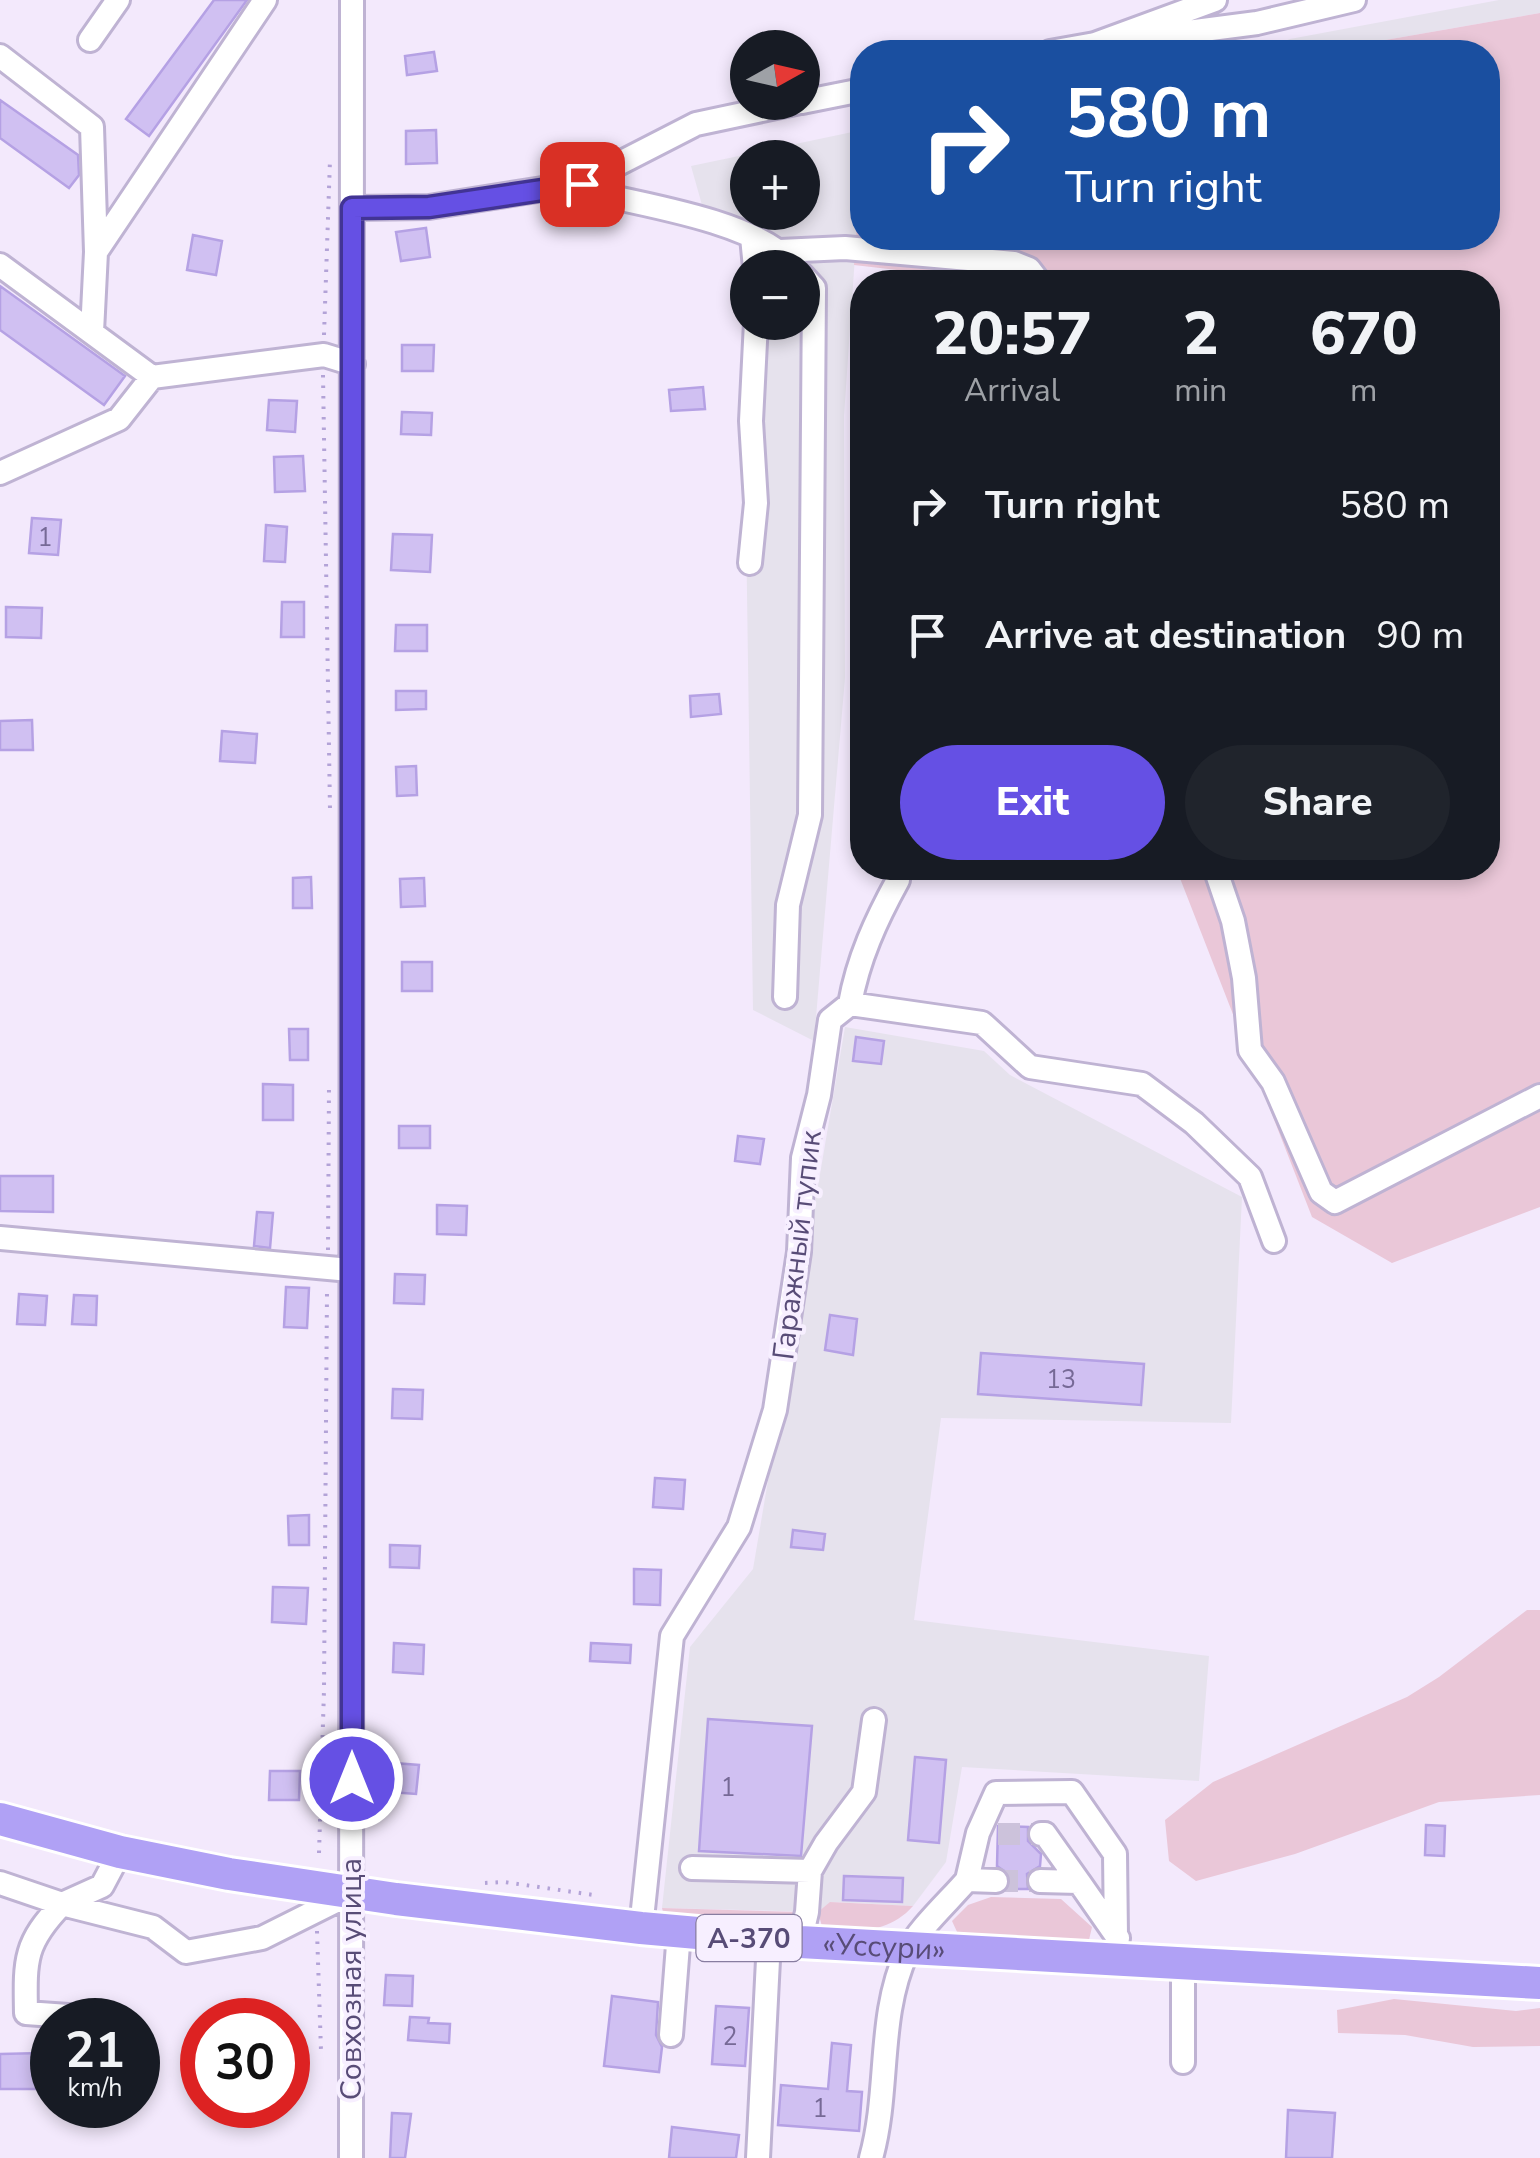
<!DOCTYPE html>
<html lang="en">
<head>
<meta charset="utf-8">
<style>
  body { margin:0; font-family:"Nunito Sans",sans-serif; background:#20242c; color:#f1f3f6; height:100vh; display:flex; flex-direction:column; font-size:38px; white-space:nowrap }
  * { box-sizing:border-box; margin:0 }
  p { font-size:32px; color:#9ea1a6 }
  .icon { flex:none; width:55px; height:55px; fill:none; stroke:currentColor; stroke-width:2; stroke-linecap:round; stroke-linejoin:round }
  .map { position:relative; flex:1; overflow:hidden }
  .drawer { position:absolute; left:850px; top:270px; width:650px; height:610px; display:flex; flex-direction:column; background:#171b24; border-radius:40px; box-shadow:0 5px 15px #0003 }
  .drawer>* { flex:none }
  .top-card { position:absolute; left:850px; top:40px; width:650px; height:210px; border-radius:40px; box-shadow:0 5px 15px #0003; background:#1a4fa0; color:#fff; overflow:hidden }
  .needle { width:65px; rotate:82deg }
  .tools { position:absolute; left:730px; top:30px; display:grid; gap:20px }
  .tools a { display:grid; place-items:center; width:90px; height:90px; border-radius:50%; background:#171b24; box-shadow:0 5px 15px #0003; font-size:50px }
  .speed { position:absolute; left:30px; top:1998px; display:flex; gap:20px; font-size:50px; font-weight:700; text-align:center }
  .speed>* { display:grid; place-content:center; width:130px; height:130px; border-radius:50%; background:#171b24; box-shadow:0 5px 15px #0003; line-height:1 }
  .speed small { font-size:25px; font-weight:400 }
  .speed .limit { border:15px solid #d22; background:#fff; color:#111 }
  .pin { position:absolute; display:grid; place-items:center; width:85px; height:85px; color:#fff; margin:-42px; border-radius:20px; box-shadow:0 5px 15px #0006 }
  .me { position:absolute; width:110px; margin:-55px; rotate:0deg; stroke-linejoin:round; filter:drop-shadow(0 0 8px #0008) }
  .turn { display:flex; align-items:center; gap:35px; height:210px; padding:0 50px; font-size:45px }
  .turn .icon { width:130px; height:130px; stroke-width:2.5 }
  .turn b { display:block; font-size:70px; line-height:85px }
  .eta { display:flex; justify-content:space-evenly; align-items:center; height:170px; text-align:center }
  .eta b { font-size:60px; font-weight:800; line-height:70px }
  .button { display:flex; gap:20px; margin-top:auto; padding:20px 50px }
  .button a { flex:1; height:115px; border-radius:60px; background:#6550e4; color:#fff; font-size:40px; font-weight:800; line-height:115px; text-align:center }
  .button a+a { background:#20242c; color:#f1f3f6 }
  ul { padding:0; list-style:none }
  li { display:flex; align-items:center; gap:30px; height:130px; padding:0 50px }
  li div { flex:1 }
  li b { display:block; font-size:38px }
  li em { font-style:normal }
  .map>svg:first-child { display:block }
</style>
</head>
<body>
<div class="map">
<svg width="1540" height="2158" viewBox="0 0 1540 2158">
  <rect width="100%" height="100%" fill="#f3e9fc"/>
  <path fill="#e6e2ed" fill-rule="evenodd" d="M1499,0H1540V13L1351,46L1334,52H1256L1290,39Z
    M862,130V154L857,155L861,169L844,416L845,678L814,1041L753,1010L742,245L702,205L691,166ZM748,158H802V212H748ZM748,268H802V322H748Z
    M845,1027L984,1051L1010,1075L1242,1197L1231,1423L941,1418L914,1620L1209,1656L1199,1781L962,1767L946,1862L913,1906L831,1902L818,1912L662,1908L690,1647L753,1569Z"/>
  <path fill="#eac7d8" d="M1540,13V1207L1392,1263L1312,1217L1176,868H1488V282H1000L854,265L861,169L856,155L862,154V238H1488V52H1334L1351,46Z
    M1527,1610H1540V1795L1439,1802L1295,1854L1196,1881L1169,1861L1165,1820L1213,1782L1407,1697L1439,1677Z
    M991,1897L1061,1899L1092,1927L1089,1940L1063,1952L973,1946L958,1934L952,1921L968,1905Z
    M830,1902L913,1906C888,1934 858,1931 823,1930L818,1912Z
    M662,1908L800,1912L781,1931L664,1916Z
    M1394,1999L1516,2011L1540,2008V2046L1473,2047L1405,2035L1338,2033L1337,2010Z"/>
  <path fill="#d0c0f2" stroke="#b5a1e4" stroke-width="2.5" d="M214,0H247L149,136L126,119Z
    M434,52L437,71L407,75L405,56Z
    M0,100L78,155L79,175L69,188L0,138Z
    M436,130L437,163L406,164V131Z
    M426,228L430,257L401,261L396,232Z
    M193,235L222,241L216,275L187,270Z
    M0,286L125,376L104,405L0,330Z
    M402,345H434L433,371H402Z
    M703,387L705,409L671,411L669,390Z
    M269,400L297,401L295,432L267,430Z
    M402,412L432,413L431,435L401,434Z
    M303,456L305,491L275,492L274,457Z
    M32,518L61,520L58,555L29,553Z
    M266,525L287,527L285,562L264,561Z
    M393,534L432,535L430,572L391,570Z
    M282,602H304V637H281Z
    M6,607L42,608L41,638L6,637Z
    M396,625H427V651H395Z
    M396,691H426V709L396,710Z
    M719,694L721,714L691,717L690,696Z
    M32,720L33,750H0V721Z
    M222,731L257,734L255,763L220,761Z
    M416,766L417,795L397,796L396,767Z
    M311,877L312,908H293V878Z
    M424,878L425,906L401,907L400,879Z
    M402,962H432V991H402Z
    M289,1029H308V1060H290Z
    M856,1037L884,1041L881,1064L853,1061Z
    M263,1084L293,1085V1120H263Z
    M399,1126H430V1148H399Z
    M738,1136L764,1139L760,1164L735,1161Z
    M0,1176H53V1212L0,1211Z
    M437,1205L467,1206L466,1235L437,1234Z
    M257,1212L273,1213L270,1248L254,1246Z
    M395,1274L425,1275L424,1304L394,1303Z
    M286,1287L309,1288L307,1328L284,1327Z
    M19,1294L47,1296L45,1325L17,1324Z
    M74,1295L97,1296L96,1325L72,1324Z
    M830,1315L857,1319L853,1355L825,1350Z
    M981,1353L1144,1364L1141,1405L978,1394Z
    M393,1389L423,1390L422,1419L392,1418Z
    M655,1478L685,1480L683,1509L653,1507Z
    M309,1515V1545H289L288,1516Z
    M793,1530L825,1534L823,1550L791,1547Z
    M390,1545L420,1546L419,1568L390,1567Z
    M634,1569L661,1570L660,1605L634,1604Z
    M273,1587L308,1588L306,1624L272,1622Z
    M394,1643L424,1645L423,1674L393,1672Z
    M591,1643L631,1645L630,1663L590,1661Z
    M708,1719L812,1726L801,1856L699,1851Z
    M915,1757L946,1760L939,1843L908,1840Z
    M394,1763L419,1765L416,1794L391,1792Z
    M270,1771H300L299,1800H269Z
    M1426,1825L1445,1826L1444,1856L1425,1855Z
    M998,1826L1028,1827V1841L1041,1854L1040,1866L1027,1874L1028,1889H1009L1010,1875L997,1866Z
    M844,1876L903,1878L902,1902L843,1900Z
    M386,1975L413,1976L412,2006L384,2005Z
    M612,1996L658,2002L656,2035L662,2047L659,2072L604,2066Z
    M716,2006L749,2008L745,2066L712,2064Z
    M410,2017L429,2018L428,2023L450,2024L449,2043L408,2040Z
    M832,2043L851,2045L847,2091L862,2092L859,2131L778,2125L781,2085L828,2089Z
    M42,2053L43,2089H0V2054Z
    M1288,2110L1335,2113L1332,2158H1286Z
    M392,2113L411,2114L405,2158H390Z
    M672,2127L739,2135L736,2158H669Z"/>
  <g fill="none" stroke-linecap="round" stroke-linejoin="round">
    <path stroke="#ccc2db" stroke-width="22" stroke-dasharray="22 11" stroke-linecap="butt" d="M998,1834H1041
      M996,1881H1040"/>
    <g stroke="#bfb3d3" stroke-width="28">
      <path id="minor" d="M90,40L118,0
        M1095,44L1257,23L1354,0
        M1050,52L1095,44L1215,0
        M0,56L92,127L96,252L92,332
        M802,102L862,90
        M567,187C625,202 750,218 790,262
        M353,208L429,207L581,183L696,124L800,102
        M752,237L755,268
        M780,251L845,248L1014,263L1029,269L1039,282
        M96,252L265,0
        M0,265L152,377
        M0,473L119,419L152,377L324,355L353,364
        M750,563L756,503L751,421L756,322
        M1215,868L1233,921L1244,978L1250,1050L1273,1082L1321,1192L1335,1202L1540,1096
        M785,997L788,905L810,815L814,288L802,275
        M850,1004C858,959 876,920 898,880
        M0,1238L350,1270
        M1041,1834H1045L1079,1882
        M692,1868L810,1871
        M967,1880L978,1833L996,1793L1072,1792L1115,1854L1116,1936
        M1040,1881L1079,1882L1118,1938
        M0,1883L62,1904L102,1886L120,1852
        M641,1928L672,1636L739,1527L775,1410L799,1252L803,1158L819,1095L830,1020L850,1004L982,1023L1030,1067L1142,1084L1194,1123L1250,1177L1274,1241
        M800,1942L807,1912L810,1871L826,1843L864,1792L874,1720
        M1183,1964V2062
        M96,2018L26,2013C25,1960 24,1943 62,1904L153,1927L186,1952L262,1938L352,1893
        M671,2035L679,1932
        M351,2158L352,0
        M758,2158L769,1940
        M871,2158C890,2091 877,2016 907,1952C918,1929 950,1900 967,1880L996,1881"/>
    </g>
    <g stroke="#fff" stroke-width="38">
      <g id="highway">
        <path id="s1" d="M0,1819L120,1852L229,1874L396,1899L641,1928L800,1942L1540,1983"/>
      </g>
    </g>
    <path stroke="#b3a3d7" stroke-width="4" stroke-dasharray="2.5 8" stroke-linecap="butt" d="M324,335L330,160
      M323,375L330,810
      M328,1250L329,1084
      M319,1853L324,1690L327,1291
      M485,1883L504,1882L594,1895
      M317,1931L321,2051"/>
    <use href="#minor" stroke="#fff" stroke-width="22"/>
    <use href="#highway" stroke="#b0a1f5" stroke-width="32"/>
  </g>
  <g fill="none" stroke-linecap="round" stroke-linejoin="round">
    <g stroke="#423494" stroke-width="25">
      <path id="route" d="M352,1779V208L429,207L582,184"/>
    </g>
    <use href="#route" stroke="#6550e4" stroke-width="18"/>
  </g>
  <g text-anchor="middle" stroke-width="8" stroke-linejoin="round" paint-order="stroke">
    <g font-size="25" fill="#766996">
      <text x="45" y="546">1</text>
      <text x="1061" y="1388">13</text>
      <text x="728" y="1796">1</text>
      <text x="730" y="2045">2</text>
      <text x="820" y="2117">1</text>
    </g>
    <rect fill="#f7efff" stroke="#887da0" stroke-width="2.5" x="696.5" y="1915" width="105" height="46" rx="8"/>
    <g font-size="28" font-weight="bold" fill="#584c77">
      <text x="749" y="1948">А-370</text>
    </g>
    <g font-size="30" fill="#584c77" stroke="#f7efff">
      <text transform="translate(797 1245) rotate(-83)" y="10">Гаражный тупик</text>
      <text dy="10" stroke="none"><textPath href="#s1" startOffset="895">«Уссури»</textPath></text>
      <text transform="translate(351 1979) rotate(-90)" y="10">Совхозная улица</text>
    </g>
  </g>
</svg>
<div class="tools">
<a><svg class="needle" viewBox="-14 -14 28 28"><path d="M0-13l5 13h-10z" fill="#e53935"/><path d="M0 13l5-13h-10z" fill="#9ea1a6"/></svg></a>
<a>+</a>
<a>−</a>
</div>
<div class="speed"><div>21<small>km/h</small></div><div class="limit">30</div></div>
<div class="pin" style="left:582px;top:184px;background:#d93025"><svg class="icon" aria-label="arrive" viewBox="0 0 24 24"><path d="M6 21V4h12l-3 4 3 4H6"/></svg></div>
<svg class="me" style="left:352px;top:1779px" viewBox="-20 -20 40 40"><circle r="17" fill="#6550e4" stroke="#fff" stroke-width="3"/><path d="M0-11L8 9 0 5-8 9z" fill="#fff"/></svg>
<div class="top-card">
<div class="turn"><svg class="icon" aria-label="right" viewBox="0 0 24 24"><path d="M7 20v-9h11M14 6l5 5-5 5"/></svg><div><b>580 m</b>Turn right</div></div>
</div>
<section class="drawer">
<div class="eta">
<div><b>20:57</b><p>Arrival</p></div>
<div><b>2</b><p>min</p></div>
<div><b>670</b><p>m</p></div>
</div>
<ul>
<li><svg class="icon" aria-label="right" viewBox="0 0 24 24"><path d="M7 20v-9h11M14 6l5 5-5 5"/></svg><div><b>Turn right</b></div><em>580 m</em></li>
<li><svg class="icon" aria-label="arrive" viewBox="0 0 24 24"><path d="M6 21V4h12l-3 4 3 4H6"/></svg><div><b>Arrive at destination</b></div><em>90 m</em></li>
</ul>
<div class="button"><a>Exit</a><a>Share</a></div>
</section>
</div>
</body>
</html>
